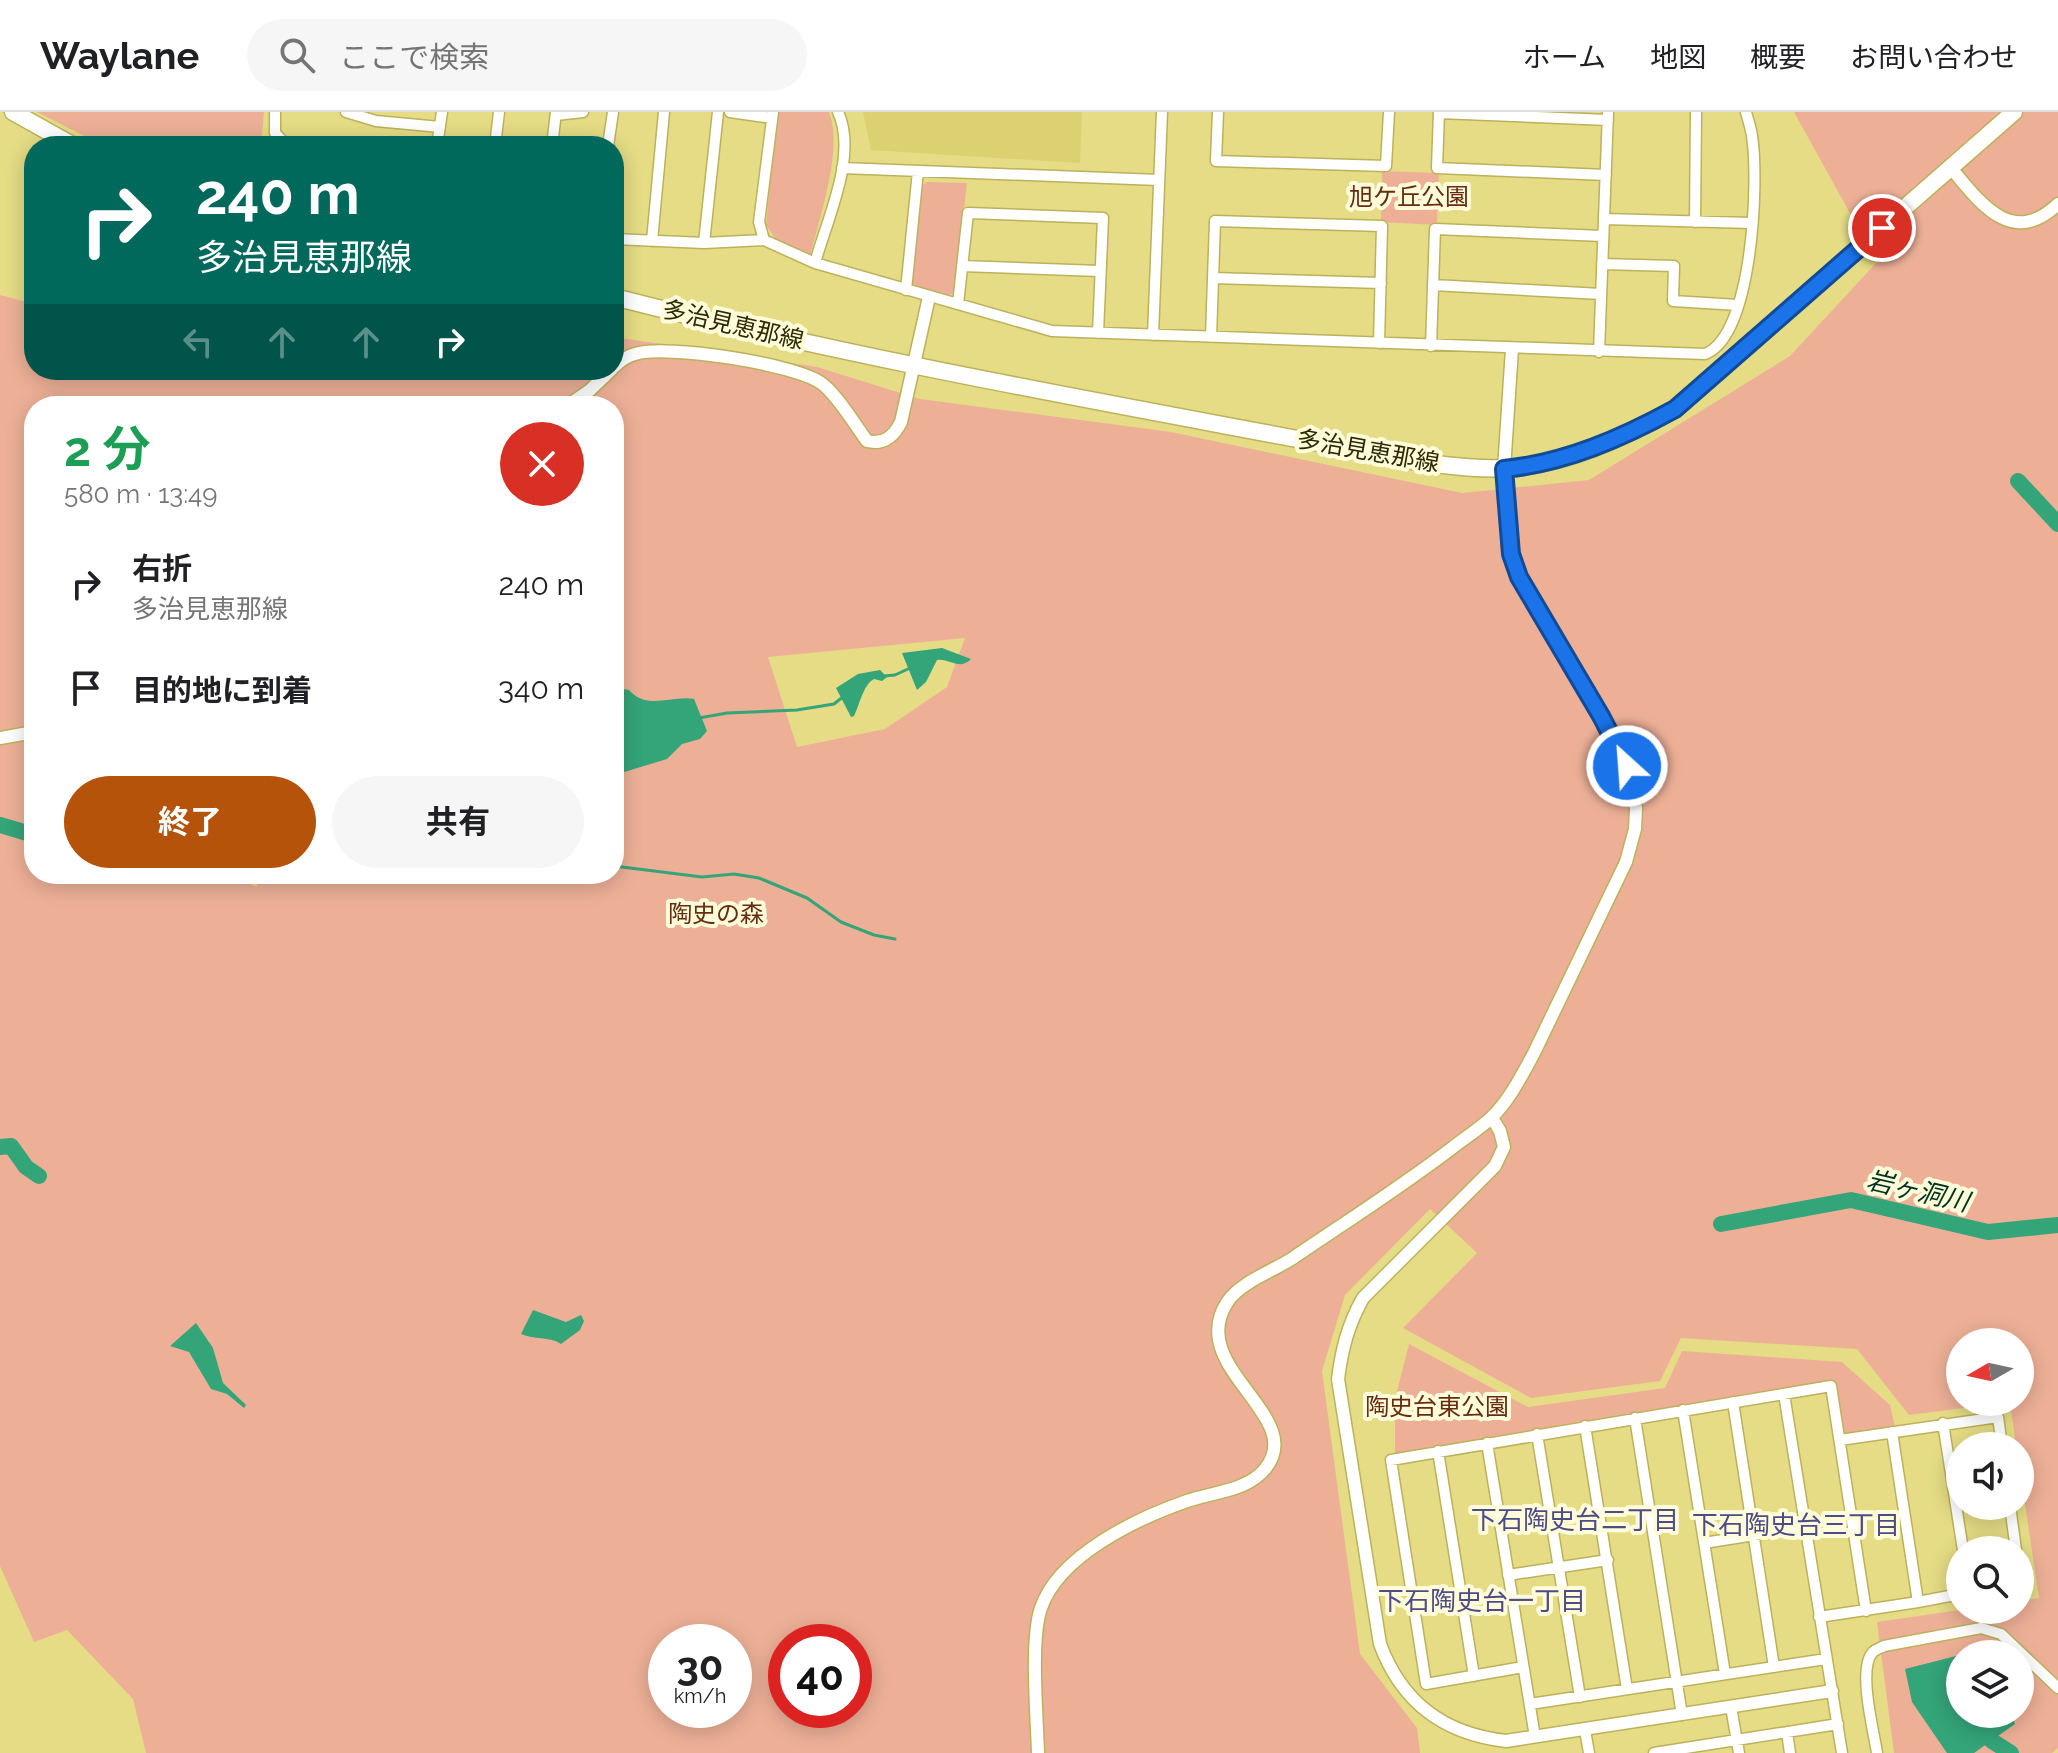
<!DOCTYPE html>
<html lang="ja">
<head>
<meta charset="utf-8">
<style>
  body { margin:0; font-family:Raleway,"Noto Sans JP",sans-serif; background:#f6f6f6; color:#202124; height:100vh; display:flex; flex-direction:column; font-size:30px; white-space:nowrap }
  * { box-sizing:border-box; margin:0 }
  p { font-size:26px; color:#757577 }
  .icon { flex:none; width:44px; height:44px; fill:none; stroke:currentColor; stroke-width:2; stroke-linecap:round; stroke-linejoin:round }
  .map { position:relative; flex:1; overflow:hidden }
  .drawer { position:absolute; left:24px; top:284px; width:600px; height:488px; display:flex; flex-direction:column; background:#fff; border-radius:32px; box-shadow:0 4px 20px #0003 }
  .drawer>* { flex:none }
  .banner { position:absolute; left:24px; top:24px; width:600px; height:244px; border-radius:32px; box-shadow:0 4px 20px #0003; background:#00695c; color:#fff; overflow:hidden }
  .needle { width:52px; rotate:261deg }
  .tools { position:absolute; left:1946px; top:1216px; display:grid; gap:16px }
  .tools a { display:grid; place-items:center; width:88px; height:88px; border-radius:50%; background:#fff; box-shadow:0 4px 20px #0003; font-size:40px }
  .speed { position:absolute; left:648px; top:1512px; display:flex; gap:16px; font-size:40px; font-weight:700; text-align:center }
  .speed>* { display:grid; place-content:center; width:104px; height:104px; border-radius:50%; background:#fff; box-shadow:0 4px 20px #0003; line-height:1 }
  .speed small { font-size:20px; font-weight:400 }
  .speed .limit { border:12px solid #d22; background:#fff; color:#111 }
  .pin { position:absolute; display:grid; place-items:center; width:68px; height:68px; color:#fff; margin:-34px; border:4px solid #fff; border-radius:50%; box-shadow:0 2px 8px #0007 }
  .me { position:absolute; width:88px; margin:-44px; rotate:334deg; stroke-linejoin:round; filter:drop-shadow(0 0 6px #0008) }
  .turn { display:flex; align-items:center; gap:28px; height:168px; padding:0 40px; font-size:36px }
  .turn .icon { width:104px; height:104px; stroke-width:2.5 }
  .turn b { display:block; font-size:56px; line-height:68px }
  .lanes { display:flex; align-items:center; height:76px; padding:0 40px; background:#0003; justify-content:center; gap:40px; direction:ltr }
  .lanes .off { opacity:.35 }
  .round { display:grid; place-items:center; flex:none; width:84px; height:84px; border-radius:42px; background:#f6f6f6 }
  .overview { display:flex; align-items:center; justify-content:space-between; height:136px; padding:0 40px }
  h1 { font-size:48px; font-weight:700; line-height:60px; color:#1e9e55 }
  .primary-button { display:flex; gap:16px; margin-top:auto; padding:16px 40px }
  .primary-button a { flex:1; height:92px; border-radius:48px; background:#b45309; color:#fff; font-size:32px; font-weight:700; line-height:92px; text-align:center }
  .primary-button a+a { background:#f6f6f6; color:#202124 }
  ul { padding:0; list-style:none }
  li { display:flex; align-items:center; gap:24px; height:104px; padding:0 40px }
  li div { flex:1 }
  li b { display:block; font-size:30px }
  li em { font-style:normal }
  header { display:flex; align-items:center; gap:48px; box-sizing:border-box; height:112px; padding:0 40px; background:#fff; border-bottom:2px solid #e0e0e0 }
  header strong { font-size:38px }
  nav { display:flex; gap:44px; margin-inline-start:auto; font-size:28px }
  .search { width:560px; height:72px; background:#f6f6f6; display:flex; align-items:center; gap:20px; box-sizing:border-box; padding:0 28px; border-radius:44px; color:#757577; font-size:30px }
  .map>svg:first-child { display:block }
</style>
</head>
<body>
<header>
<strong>Waylane</strong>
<div class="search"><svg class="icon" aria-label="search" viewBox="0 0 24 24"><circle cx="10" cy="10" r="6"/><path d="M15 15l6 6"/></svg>ここで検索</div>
<nav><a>ホーム</a><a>地図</a><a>概要</a><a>お問い合わせ</a></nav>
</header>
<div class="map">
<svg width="2058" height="1641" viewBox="0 0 2058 1641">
  <rect width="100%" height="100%" fill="#e5dc85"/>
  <path fill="#dcd170" d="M863,0H1082L1080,51L871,38Z"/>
  <path fill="#edb097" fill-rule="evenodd" d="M37,0H264L261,34H104Z
    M777,0H829C844,36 819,106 810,145L777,129L766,113Z
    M1794,0H2058V1636L2052,1641H1894L1877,1510L1960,1498H2020V1489L2039,1486L2020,1359V1334H2016L2010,1290L1909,1303L1857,1237L1681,1226L1660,1269L1531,1286L1403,1216L1477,1141L1430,1097L1345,1183L1322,1259L1360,1542L1417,1616L1420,1641H146L133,1587L67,1518L34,1530L0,1454V183L34,192V258H614V225L817,255L920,287L1171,320L1462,381L1589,368L1790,244L1877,150ZM34,294H614V762H259L257,775L224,762H34ZM965,526L947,575L885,617L797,635L768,545ZM1960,1230H2020V1290H1960ZM666,1530H734V1598H666ZM786,1530H854V1598H786ZM1960,1542H2020V1602H1960Z
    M1382,59L1439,61L1437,113L1381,110Z
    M927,70L967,71L955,180L950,183L913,173L911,169L920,75Z
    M1409,1232L1528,1295L1665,1276L1682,1239L1842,1250L1890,1293L1895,1315L1844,1324L1834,1270L1395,1343V1287Z"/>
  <path fill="#34a479" d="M942,536L971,547C959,559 950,546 937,548L926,570L917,578L902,541Z
    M880,558L887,565L882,569L874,567C863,573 860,592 854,604L851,605L836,576L858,562Z
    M623,577L629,578C648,599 670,583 694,587L707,619L700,627L682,632L667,647L621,661L614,669V585L615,580Z
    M533,1198L566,1210L581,1203L584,1209L580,1218L561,1232C550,1224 534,1228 521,1222Z
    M196,1211L213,1236L223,1271L246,1293L244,1296L227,1282L211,1277L189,1240L170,1234Z
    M1960,1543V1602H2011L2015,1612L1974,1641H1947L1912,1590L1905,1557Z"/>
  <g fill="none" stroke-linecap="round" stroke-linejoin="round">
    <path stroke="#34a479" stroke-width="3" d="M884,564L895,563L910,556
      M699,606L727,601L797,598L834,592L844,584
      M614,754L702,765L734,762L759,766L807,786L841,810L874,823L895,827"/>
    <path stroke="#34a479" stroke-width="16" d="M2018,369L2058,412
      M0,713L34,723
      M0,1035L11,1034L26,1055L39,1064
      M1721,1112L1851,1088L1988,1120L2058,1113
      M1992,1629L2011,1641"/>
    <g stroke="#bbb25b" stroke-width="13">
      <path id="minor" d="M275,0V21L287,34
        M346,0L376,9L440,15
        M730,0L772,6
        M1218,0L1216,49L1386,54L1389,0
        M1439,0L1437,56L1606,63
        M1439,1L1608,8
        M556,3L583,0
        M437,34L442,0
        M495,34L499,0
        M552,34L556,0
        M608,34L613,0
        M842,56L1159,68
        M1604,107L1752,111
        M1695,110L1696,0
        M614,127L704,131L764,128L815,151L1052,219L1705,242C1753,224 1759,69 1752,24C1751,16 1748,8 1746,0
        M764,128L759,110L773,0
        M652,129L664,0
        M704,131L718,0
        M815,151C827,107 858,43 838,0
        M1602,152L1674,154L1673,189L1738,193
        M962,154L1100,159
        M1213,166L1381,171
        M1433,173L1601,182
        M906,178L918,59
        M958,192L968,101L1103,106L1098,221
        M1153,223L1162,0
        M1211,225L1215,109L1382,114L1379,231
        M1431,234L1435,117L1603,124
        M1599,240L1608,0
        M1784,1282L1842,1641
        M1733,1290L1774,1555
        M1683,1298L1725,1562
        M1635,1306L1682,1603
        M1943,1311L1963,1438
        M1585,1314L1627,1577
        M1537,1322L1580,1585
        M1840,1328L1998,1305L2002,1334
        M1487,1331L1535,1625
        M1438,1339L1474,1564
        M2010,1394L2016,1438
        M1704,1431L1805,1415
        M1508,1463L1608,1448
        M2020,1463V1471
        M1918,1490L1960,1482
        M1819,1505L1918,1490L1892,1320
        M1523,1555L1426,1572L1391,1348L1831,1274L1866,1499
        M1530,1592L1826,1547
        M1731,1595L1739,1641
        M1585,1618L1589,1641
        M1787,1620L1790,1641
        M1654,1641L1838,1612
        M1877,1641C1874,1620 1857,1556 1873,1540C1876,1537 1881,1536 1884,1534L1981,1516L2001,1522L2058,1576"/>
    </g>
    <g stroke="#bbb25b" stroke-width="15">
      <path id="tertiary" d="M1951,56C1980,91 2012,136 2058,92
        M614,255C620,249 627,244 635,242C667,232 794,252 821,271C835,280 856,314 867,329C884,333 894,324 901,310L929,185
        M567,294L589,279L611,258
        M0,626L34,620
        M1492,1006L1500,1019L1504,1035L1495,1054L1363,1186C1348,1213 1342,1236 1338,1267L1380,1532C1402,1591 1444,1622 1506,1629L1832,1579
        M1038,1641C1037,1605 1030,1527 1041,1496C1059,1443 1138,1406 1187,1389C1213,1380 1247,1379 1265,1357C1309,1304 1183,1255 1228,1189C1241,1170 1273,1159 1293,1146C1346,1110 1401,1075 1452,1036C1465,1026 1479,1017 1491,1006C1509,989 1522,963 1534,941L1626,750L1635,717L1636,696L1627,654L1615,629L1530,487L1511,442L1504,357L1512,237"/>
    </g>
    <g stroke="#bbb25b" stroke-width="19">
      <path id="primary" d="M13,0L74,34
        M614,185C879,253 1150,298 1418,350C1447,353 1476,358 1505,356C1565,354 1624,325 1675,297L2014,0"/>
    </g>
    <use href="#minor" stroke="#fff" stroke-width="10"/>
    <use href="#tertiary" stroke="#fff" stroke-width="12"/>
    <use href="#primary" stroke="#fff" stroke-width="16"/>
  </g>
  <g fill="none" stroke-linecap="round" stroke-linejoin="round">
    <g stroke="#114b97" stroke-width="20">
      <path id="route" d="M1627,654L1601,604L1519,465L1511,442L1504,357C1565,351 1622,326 1675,297L1882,116"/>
    </g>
    <use href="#route" stroke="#1a73e8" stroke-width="14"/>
  </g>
  <g text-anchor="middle" stroke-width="8" stroke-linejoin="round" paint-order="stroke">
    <g font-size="24" fill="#642c11" stroke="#fffcda">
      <text x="1409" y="93">旭ケ丘公園</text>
      <text x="716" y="810">陶史の森</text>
      <text x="1437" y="1303">陶史台東公園</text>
    </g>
    <g font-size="24" fill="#2d2903" stroke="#fffcda">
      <text transform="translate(733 213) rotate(13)" y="8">多治見恵那線</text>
      <text transform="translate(1368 339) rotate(10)" y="8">多治見恵那線</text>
    </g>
    <g font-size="26" font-style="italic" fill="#013321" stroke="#fffcda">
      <text transform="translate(1918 1079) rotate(13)" y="9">岩ヶ洞川</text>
    </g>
    <g font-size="26" fill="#4e4b89" stroke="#fffcda">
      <text x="1575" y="1417">下石陶史台二丁目</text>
      <text x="1796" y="1422">下石陶史台三丁目</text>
      <text x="1482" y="1498">下石陶史台一丁目</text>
    </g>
  </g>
</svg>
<div class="tools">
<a><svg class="needle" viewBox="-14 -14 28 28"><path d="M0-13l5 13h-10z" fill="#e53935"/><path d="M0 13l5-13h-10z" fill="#757577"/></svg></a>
<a><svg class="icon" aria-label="sound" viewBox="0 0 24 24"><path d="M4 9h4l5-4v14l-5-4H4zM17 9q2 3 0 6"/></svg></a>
<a><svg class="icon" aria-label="search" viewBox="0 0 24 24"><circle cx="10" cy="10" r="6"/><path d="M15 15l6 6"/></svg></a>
<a><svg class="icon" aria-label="layers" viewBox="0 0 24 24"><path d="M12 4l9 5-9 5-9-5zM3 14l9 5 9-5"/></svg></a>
</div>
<div class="speed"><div>30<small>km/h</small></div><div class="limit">40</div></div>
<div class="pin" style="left:1882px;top:116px;background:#d93025"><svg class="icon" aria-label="arrive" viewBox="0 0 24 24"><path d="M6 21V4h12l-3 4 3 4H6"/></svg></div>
<svg class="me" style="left:1627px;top:654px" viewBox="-20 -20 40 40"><circle r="17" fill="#1a73e8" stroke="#fff" stroke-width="3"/><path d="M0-11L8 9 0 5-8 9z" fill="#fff"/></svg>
<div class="banner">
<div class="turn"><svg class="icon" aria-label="right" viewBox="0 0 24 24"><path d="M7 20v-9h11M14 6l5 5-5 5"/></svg><div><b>240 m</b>多治見恵那線</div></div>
<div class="lanes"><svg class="icon off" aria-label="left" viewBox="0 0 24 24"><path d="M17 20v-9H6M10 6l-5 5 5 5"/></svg><svg class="icon off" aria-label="ahead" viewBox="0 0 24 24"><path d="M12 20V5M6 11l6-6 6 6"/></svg><svg class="icon off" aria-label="ahead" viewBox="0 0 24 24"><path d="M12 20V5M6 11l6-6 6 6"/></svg><svg class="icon" aria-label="right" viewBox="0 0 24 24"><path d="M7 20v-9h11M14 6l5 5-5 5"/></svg></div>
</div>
<section class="drawer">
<div class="overview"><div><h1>2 分</h1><p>580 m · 13:49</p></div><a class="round" style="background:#d93025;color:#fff"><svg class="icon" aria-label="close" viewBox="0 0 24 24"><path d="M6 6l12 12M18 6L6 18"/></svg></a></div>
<ul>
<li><svg class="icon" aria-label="right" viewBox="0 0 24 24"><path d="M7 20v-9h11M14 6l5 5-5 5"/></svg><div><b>右折</b><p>多治見恵那線</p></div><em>240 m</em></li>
<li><svg class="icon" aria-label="arrive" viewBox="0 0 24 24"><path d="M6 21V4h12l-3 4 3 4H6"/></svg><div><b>目的地に到着</b></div><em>340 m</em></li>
</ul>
<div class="primary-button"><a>終了</a><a>共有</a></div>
</section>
</div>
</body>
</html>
